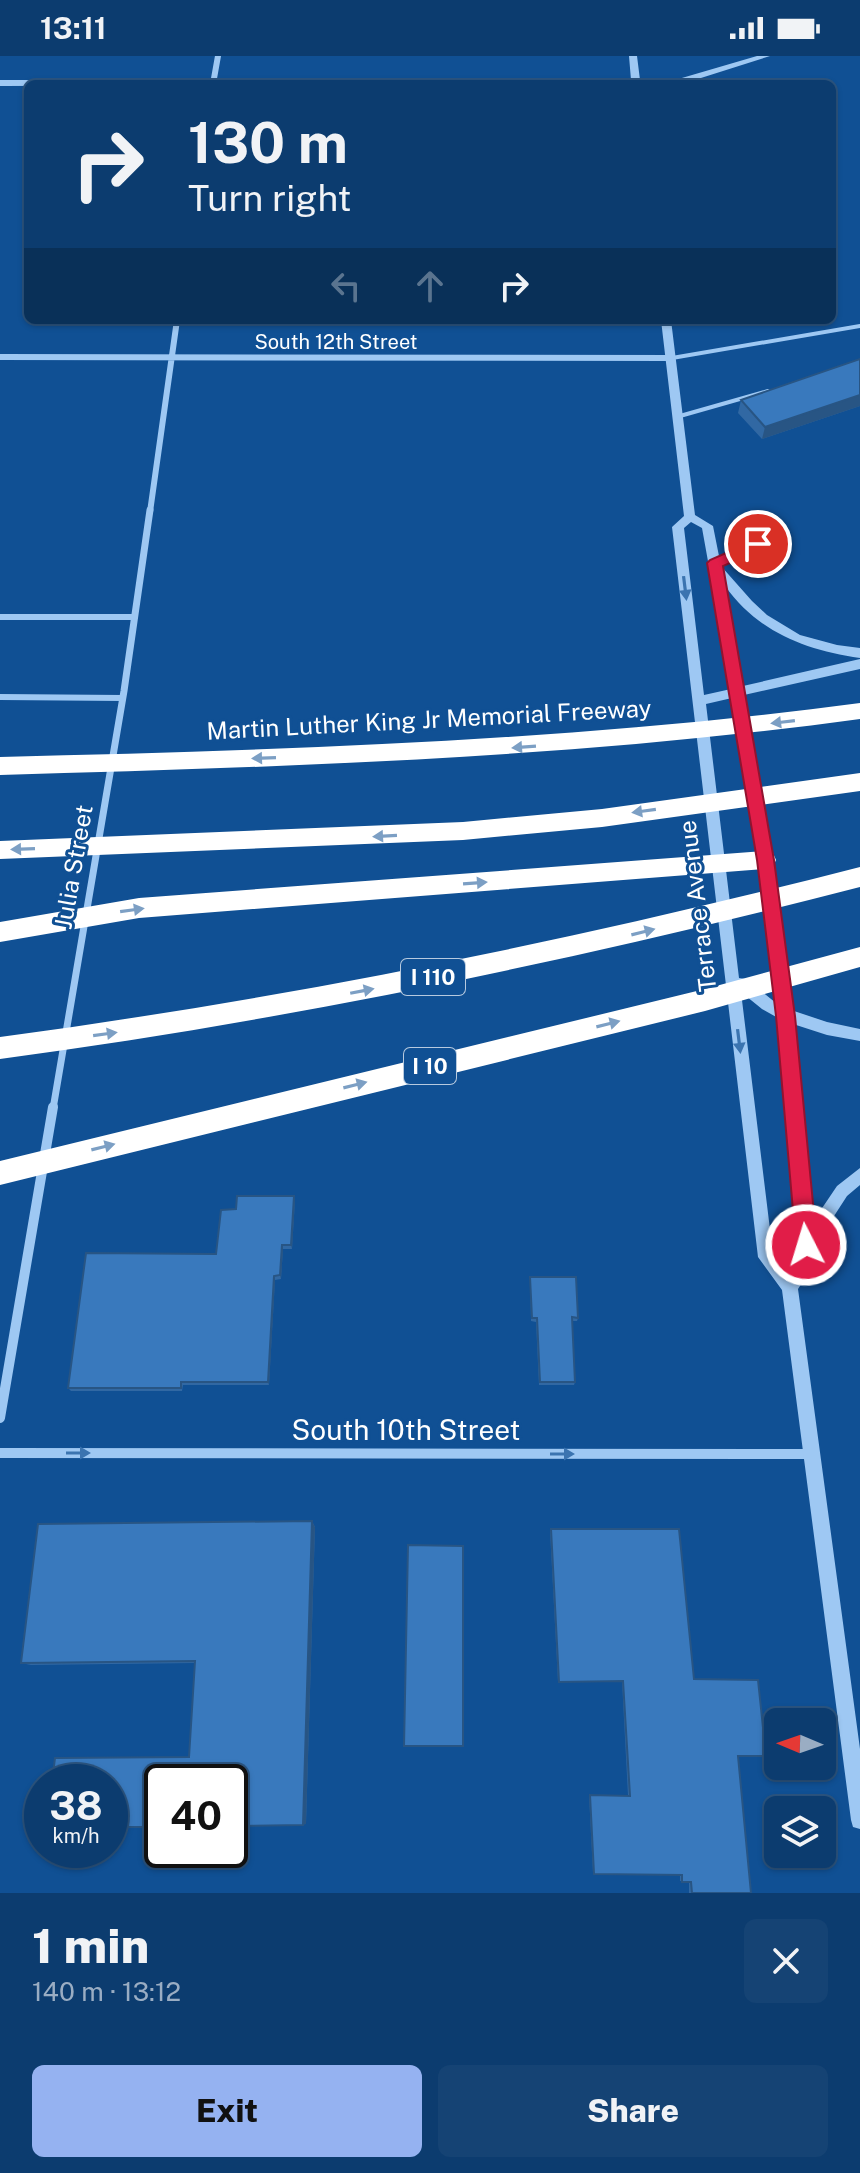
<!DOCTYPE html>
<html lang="en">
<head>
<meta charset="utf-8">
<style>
  body { margin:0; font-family:"Public Sans",sans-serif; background:#154374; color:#f1f3f6; height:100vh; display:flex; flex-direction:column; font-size:30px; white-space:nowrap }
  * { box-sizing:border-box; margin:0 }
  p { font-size:26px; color:#9aadc3 }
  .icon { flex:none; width:44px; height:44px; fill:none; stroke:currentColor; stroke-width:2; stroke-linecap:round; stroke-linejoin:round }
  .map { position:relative; height:1837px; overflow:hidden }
  .drawer { display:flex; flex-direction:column; background:#0c3c6f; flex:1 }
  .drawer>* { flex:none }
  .guide { position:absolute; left:24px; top:24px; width:812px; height:244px; border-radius:12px; box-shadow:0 2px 6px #0004,0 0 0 2px #2c5682; background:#0c3c6f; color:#f1f3f6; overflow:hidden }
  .needle { width:52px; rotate:272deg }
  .fabs { position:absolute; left:764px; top:1652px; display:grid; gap:16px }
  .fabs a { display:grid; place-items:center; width:72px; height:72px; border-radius:12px; background:#0c3c6f; box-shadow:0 2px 6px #0004,0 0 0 2px #2c5682; font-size:40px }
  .speed { position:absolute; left:24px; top:1708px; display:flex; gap:16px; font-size:40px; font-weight:700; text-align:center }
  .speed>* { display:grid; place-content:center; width:104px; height:104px; border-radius:50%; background:#0c3c6f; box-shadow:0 2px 6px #0004,0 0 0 2px #2c5682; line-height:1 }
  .speed small { font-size:20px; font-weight:400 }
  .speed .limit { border:4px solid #111; border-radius:12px; background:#fff; color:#111 }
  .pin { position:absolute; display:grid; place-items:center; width:68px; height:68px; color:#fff; margin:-34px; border:4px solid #fff; border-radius:50%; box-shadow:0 2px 8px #0007 }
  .me { position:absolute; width:88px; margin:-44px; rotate:355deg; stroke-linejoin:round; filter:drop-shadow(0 0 6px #0008) }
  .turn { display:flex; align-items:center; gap:28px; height:168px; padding:0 32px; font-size:36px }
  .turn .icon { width:104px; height:104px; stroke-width:2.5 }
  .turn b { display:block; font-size:56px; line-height:68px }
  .lanes { display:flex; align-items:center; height:76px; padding:0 32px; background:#0003; justify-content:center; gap:40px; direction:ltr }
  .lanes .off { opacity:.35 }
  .round { display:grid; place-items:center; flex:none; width:84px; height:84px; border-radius:12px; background:#154374 }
  .headline { display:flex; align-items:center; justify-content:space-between; height:136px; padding:0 32px }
  h1 { font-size:48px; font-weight:800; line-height:60px }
  .action { display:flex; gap:16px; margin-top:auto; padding:16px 32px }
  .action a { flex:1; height:92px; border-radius:12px; background:#95b2f1; color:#111; font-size:32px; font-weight:800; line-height:92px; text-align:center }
  .action a+a { background:#154374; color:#f1f3f6 }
  .status { display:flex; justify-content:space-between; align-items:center; height:56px; padding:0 40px; background:#0c3c6f; direction:ltr }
  .status svg { height:22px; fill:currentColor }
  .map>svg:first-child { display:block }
</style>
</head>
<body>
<div class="status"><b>13:11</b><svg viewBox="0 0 49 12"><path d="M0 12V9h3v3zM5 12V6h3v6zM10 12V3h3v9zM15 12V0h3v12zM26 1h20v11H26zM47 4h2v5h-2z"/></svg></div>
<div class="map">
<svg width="860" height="1837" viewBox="0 0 860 1837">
  <rect width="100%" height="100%" fill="#105094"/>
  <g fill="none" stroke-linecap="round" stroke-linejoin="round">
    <path stroke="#9ec8f3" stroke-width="4" d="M672,302L860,270
      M680,360L768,335"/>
    <path stroke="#9ec8f3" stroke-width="6" d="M715,507L783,477
      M0,561H134
      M0,641L123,642"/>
    <path stroke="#9ec8f3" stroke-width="6" d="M213,28L218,0
      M0,301L672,302
      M150,456L177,264"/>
    <path stroke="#9ec8f3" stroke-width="7" d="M53,1053L124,635L150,454"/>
    <path stroke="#9ec8f3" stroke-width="10" d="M0,1362L53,1051
      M0,1397L811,1398"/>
    <path fill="#9ec8f3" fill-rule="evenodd" d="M629,0H637L640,24H675L757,0H770L682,28L0,30V24H631Z
      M661,264H671L695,459L713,470L721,510L752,545L767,559L800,579L837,589L860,592V602C805,594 758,576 725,530L743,630L860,603V613L744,639L765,768L791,954L827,966L860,973V985L827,979L793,968L812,1167L837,1130L860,1112V1129L847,1140L814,1191L815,1207L798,1233L860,1693V1773L853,1771L851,1764L782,1234L758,1201L672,471L684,460ZM691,466L702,472L731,633L704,639L684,472ZM732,642L752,768L776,947L746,923L739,922L706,648ZM741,936L762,953L778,962L799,1205L790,1218L773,1198Z"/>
    <path fill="#fff" fill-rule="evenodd" d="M860,647V663C574,702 288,711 0,719V701C288,694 574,685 860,647Z
      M860,717V735L602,771L463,784L0,803V785L463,766L602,753Z
      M765,795L773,797L776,804L773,811L765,813L139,862L0,886V866L139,842Z
      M860,811V831C576,904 291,964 0,1003V981C291,942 576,884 860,811Z
      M860,891V911L705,955L0,1129V1105L705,933Z"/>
  </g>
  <path fill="#3168a3" d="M860,303V350L762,383L738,357L741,344Z
    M295,1144L292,1193H283L281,1223L275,1224L269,1329H183L182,1335H71L68,1332L216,1198L236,1153Z
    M530,1221L578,1262L577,1265H572L575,1326L574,1329H539L536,1266L531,1265Z
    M312,1465L315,1471L306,1768L189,1701L195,1607L31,1609L21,1607Z
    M551,1473L694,1623L738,1700L751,1837H689V1826L680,1825V1819L593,1817L589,1739H628L622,1625L558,1626L550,1475Z"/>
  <path fill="#285584" d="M860,339V350L762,383L765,371Z
    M294,1140L295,1144L292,1193L291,1189Z
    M282,1189L283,1193L281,1223L280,1219Z
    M274,1220L275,1224L269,1329L268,1326Z
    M312,1465L315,1471L306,1768L303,1769Z"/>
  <path fill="#3979bd" stroke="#285584" stroke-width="2" d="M860,303V339L765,371L741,344Z
    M237,1140H294L291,1189H282L280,1219L274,1220L268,1326H181V1332H68L86,1197L216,1198L221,1154L236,1153Z
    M530,1221H576L578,1262L572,1261L575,1326H540L537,1262H532Z
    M312,1465L303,1769L230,1770V1726H162V1771H110V1726H52L55,1702L189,1701L195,1605L21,1607L38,1468Z
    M551,1473H679L694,1623L758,1624L766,1700H738L751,1837H692L691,1826H682V1819L594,1818L590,1739L630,1740L623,1625L559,1626Z
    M408,1489L463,1490V1690H404Z"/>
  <defs><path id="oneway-solid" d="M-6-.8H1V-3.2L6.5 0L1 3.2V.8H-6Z" transform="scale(2)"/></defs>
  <g fill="#3b74b0">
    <use href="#oneway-solid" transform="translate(685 532) rotate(83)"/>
    <use href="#oneway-solid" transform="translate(739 985) rotate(83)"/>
    <use href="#oneway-solid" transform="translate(78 1397)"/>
    <use href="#oneway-solid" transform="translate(562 1398)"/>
  </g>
  <g fill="#7c9fc4">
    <use href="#oneway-solid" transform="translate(783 666) rotate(173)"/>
    <use href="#oneway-solid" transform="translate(524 691) rotate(176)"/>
    <use href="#oneway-solid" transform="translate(264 702) rotate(178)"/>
    <use href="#oneway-solid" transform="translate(644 755) rotate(172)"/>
    <use href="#oneway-solid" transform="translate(385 780) rotate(177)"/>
    <use href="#oneway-solid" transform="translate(23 793) rotate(178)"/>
    <use href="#oneway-solid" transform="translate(475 827) rotate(-4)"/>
    <use href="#oneway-solid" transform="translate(132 854) rotate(-8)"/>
    <use href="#oneway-solid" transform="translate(643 876) rotate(-14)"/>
    <use href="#oneway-solid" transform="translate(362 935) rotate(-11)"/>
    <use href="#oneway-solid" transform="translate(608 968) rotate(-14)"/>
    <use href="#oneway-solid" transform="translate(105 978) rotate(-8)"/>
    <use href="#oneway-solid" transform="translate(355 1029) rotate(-14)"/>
    <use href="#oneway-solid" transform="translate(103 1091) rotate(-14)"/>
  </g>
  <path fill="#e11d48" stroke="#92132f" stroke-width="2" d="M758,483L765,488L763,492L723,510L774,804L795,960L817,1189L814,1196L806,1199L799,1196L796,1189L776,960L757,804L707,507L710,504Z"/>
  <g text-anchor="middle" stroke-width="6" stroke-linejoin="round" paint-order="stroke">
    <g font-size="20" fill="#fff" stroke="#105094">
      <text x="336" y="293">South 12th Street</text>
    </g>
    <g fill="#105094" stroke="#b7cadf" stroke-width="2">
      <rect x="401" y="903" width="64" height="36" rx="6"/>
      <rect x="404" y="992" width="52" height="36" rx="6"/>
    </g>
    <g font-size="22" font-weight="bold" fill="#fff">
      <text x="433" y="929">I 110</text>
      <text x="430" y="1018">I 10</text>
    </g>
    <g font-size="24" fill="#fff" stroke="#105094">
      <text transform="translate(429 664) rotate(-3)" y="8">Martin Luther King Jr Memorial Freeway</text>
      <text transform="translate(74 811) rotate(-80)" y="8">Julia Street</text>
      <text transform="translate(698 850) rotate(-97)" y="8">Terrace Avenue</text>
    </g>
    <g font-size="28" fill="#fff" stroke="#105094">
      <text x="406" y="1384">South 10th Street</text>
    </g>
  </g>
</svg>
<div class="fabs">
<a><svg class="needle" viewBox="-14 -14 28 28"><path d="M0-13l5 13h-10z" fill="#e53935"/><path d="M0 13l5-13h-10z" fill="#9aadc3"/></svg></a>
<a><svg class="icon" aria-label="layers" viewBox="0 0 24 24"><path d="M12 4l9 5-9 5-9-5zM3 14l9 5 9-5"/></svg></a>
</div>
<div class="speed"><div>38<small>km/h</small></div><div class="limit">40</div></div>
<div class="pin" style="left:758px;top:488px;background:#d93025"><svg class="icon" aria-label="arrive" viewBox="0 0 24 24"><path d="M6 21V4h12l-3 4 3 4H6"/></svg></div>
<svg class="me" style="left:806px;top:1189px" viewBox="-20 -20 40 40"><circle r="17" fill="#e11d48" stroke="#fff" stroke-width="3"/><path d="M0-11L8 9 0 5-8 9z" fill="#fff"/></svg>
<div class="guide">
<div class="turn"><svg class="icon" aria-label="right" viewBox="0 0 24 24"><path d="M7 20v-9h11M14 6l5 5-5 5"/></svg><div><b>130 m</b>Turn right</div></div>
<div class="lanes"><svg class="icon off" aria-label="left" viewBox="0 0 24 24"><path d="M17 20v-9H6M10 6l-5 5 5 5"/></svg><svg class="icon off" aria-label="ahead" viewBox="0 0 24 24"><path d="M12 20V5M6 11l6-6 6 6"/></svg><svg class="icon" aria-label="right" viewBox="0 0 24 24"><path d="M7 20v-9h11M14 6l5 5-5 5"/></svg></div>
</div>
</div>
<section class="drawer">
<div class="headline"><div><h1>1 min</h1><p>140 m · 13:12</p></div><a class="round"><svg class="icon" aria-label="close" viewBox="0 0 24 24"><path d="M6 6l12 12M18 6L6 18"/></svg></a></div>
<div class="action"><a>Exit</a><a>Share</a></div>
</section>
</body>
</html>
